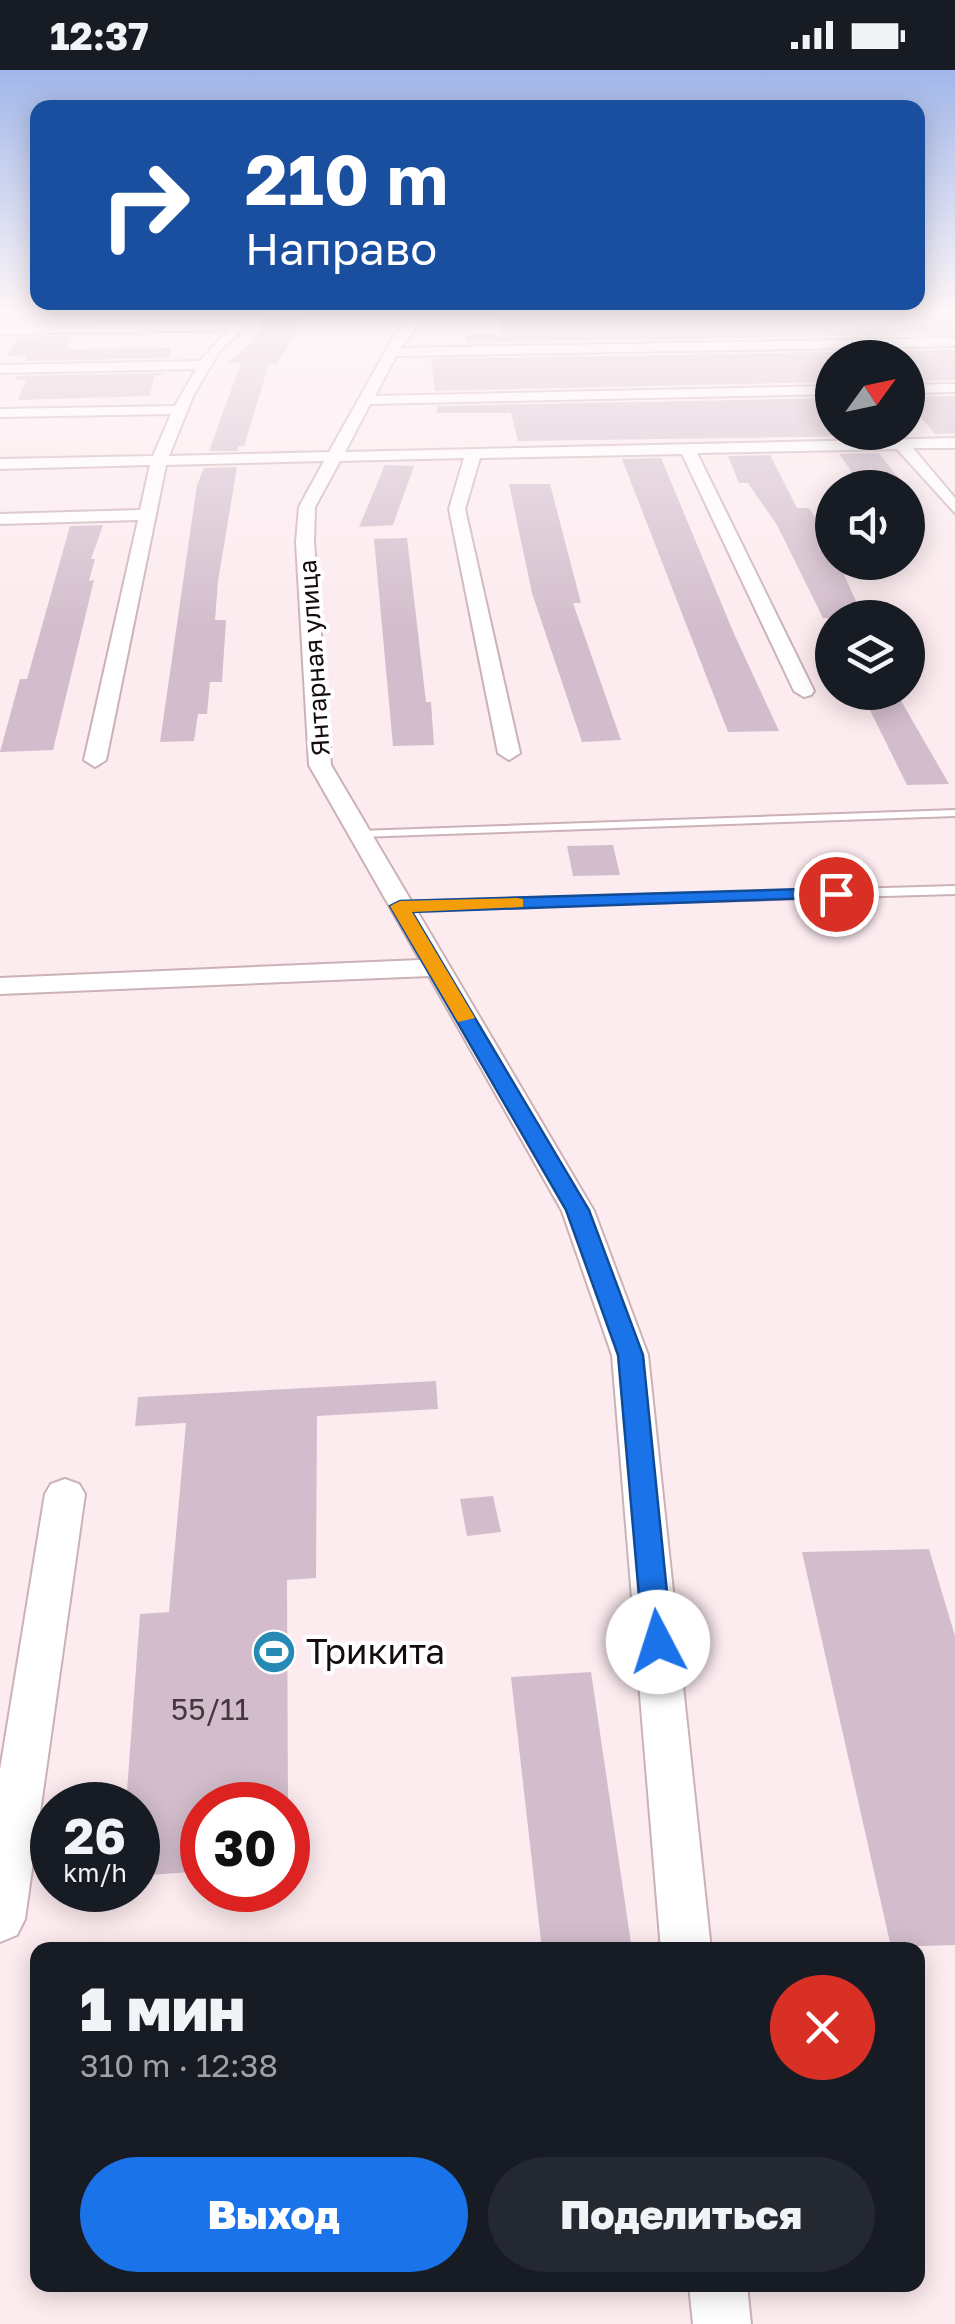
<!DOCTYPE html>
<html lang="ru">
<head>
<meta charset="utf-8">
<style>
  body { margin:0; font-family:"Golos Text",sans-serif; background:#242831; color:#f1f3f6; height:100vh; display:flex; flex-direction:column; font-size:38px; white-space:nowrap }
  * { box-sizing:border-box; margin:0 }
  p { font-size:32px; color:#9ea1a6 }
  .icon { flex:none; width:55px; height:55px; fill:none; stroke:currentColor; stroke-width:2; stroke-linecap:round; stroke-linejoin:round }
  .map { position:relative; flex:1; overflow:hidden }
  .sheet { position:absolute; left:30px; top:1872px; width:895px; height:350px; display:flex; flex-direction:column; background:#171b24; border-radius:20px; box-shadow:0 5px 25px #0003 }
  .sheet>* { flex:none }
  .top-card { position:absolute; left:30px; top:30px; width:895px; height:210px; border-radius:20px; box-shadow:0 5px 25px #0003; background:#1a4fa0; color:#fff; overflow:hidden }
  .needle { width:65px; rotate:57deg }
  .buttons { position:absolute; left:815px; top:270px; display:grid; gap:20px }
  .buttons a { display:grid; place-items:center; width:110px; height:110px; border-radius:50%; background:#171b24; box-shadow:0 5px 25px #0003; font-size:50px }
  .speed { position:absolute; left:30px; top:1712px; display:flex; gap:20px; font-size:50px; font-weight:700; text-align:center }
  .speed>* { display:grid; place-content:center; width:130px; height:130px; border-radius:50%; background:#171b24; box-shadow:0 5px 25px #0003; line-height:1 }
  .speed small { font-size:25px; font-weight:400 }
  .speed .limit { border:15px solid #d22; background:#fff; color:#111 }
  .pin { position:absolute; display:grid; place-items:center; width:85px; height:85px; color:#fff; margin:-42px; border:5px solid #fff; border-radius:50%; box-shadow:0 2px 10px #0007 }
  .me { position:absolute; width:110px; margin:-55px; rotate:355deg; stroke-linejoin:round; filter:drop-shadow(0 0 8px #0008) }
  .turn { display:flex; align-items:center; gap:35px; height:210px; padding:0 50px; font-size:45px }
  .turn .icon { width:130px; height:130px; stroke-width:2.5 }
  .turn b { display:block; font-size:70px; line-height:85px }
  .round { display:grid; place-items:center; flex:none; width:105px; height:105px; border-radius:52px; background:#242831 }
  .summary { display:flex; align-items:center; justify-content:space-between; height:170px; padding:0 50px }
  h1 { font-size:60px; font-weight:800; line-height:75px }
  .button { display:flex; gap:20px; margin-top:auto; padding:20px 50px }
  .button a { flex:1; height:115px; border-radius:60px; background:#1a73e8; color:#fff; font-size:40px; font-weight:800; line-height:115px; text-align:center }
  .button a+a { background:#242831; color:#f1f3f6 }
  .status { display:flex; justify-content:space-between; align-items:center; height:70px; padding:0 50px; background:#171b24; direction:ltr }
  .status svg { height:28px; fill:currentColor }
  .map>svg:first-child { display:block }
</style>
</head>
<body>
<div class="status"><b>12:37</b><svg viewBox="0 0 49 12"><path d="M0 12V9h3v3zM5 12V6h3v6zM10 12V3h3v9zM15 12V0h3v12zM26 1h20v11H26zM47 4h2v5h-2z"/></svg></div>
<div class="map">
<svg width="955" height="2254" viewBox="0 0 955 2254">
  <rect width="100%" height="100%" fill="#fcebef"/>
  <path fill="#d3bdcc" d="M267,243H309L277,294H269L244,376H238V381H209L241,293H227L253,271Z
    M946,243L955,252V264L467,273L465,265H503L498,244Z
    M73,266L67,279L171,278L169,288L25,291L28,285L7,286L17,267Z
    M955,280V310L908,311V286L832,287V312L435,321L431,289Z
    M166,303L154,307L150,326L18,330L26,310H15L17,306Z
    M955,326V363L935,364L908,333V327Z
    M832,328V362L867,366L518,371L511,343H437V336Z
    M879,383L899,409H857L839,384Z
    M770,385L797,438H809L821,457L832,492H838L864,548H823L777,455L748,413H739L728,386Z
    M661,388L735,566L779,661L728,662L622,389Z
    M385,395L414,396L393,455L359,457Z
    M237,397L218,511L215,550H226L222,612H210L207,644H198L194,671L160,672L197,415L204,398Z
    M509,414H550L581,533H573L621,670L582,672L532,523Z
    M103,455L91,489H95L89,511L94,510L53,680L0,682L20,609H27L70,456Z
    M407,468L426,632H431L434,675L393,676L374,469Z
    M861,622H896L949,714L907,715Z
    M613,775L620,805L573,806L567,776Z
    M436,1311L438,1339L317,1346L316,1508L287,1510L288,1735H202V1801L138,1806V1735H126L140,1544L169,1542L186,1353L135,1356L138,1327Z
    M493,1426L501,1462L467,1466L460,1429Z
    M929,1479L955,1566V1875L891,1877L802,1482Z
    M591,1602L632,1880H542L511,1607Z"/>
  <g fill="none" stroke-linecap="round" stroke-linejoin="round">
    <g stroke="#ccb2b7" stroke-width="4">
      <path id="lane" d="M955,740V746L359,767L353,764L359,761Z
        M955,816V824L399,840L393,836L399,832Z"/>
    </g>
    <g stroke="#ccb2b7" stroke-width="4">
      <path id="street" d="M247,243H261L220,280L193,326L169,386L329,382L393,268L415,243H428L400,278L955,268V276L396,286L375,326L832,316V324L370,334L345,382L955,368V378H913L955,428V443L897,379L697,383L814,621L811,625L804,627L794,621L682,384L480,388L465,439L520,683L509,690L498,683L449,439L464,388L340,391L315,437L314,472L331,695L594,1141L648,1285L711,1880H661L612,1285L562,1141L429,906L0,924V908L420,890L309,695L296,472L299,437L324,391L166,395L106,690L95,697L84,690L138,450L0,454V444L140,440L150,395L0,399V389L153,386L171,344L0,347V339L175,336L196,299L0,303V295L200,291L228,260L0,264V256L237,252Z
        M955,314V322L908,323V315Z
        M65,1409L79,1414L85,1424L25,1849L17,1865L0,1872V1700L45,1424L51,1414Z
        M689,2215H747L751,2254H693Z"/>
    </g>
    <use href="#lane" fill="#fff" fill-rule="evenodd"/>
    <use href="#street" fill="#fff" fill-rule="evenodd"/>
  </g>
  <linearGradient id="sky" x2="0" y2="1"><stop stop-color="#a1b6e9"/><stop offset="0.43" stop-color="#fef6f8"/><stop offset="1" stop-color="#fef6f8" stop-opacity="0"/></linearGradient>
  <rect width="955" height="559" fill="url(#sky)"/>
  <path fill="#1a73e8" stroke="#114b97" stroke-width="2.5" d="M836,818L845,824L842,827L412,842L589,1140L643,1285L672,1572L668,1581L658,1584L647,1581L643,1572L618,1285L566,1140L390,836L400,831Z"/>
  <path fill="#f59e0b" d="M516,828L523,829V837L412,842L475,948L458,952L390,836L400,831Z"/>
  <defs>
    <g id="stadium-disc" transform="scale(2.25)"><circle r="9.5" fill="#278ab4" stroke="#fff"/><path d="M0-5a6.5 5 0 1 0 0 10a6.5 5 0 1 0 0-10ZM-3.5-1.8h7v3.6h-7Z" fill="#fff"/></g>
  </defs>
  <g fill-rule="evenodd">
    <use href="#stadium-disc" x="274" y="1582"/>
  </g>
  <g text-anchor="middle" stroke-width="8" stroke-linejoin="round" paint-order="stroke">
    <g font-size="25" fill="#150c0e" stroke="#fff">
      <text transform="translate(314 588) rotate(-94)" y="9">Янтарная улица</text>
    </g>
    <g font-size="30" fill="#44383e">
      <text x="210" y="1650">55/11</text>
    </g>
    <g font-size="35" fill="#150c0e" stroke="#fff" text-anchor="start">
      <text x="306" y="1594">Трикита</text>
    </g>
  </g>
</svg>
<div class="buttons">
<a><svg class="needle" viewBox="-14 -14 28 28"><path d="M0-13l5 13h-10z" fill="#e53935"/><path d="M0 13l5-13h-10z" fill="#9ea1a6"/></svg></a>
<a><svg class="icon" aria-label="sound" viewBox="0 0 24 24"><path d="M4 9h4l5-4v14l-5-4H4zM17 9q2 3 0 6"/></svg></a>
<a><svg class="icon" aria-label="layers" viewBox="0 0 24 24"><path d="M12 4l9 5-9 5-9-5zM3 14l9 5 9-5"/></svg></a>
</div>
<div class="speed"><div>26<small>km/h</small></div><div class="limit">30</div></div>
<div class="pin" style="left:836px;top:824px;background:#d93025"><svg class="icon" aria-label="arrive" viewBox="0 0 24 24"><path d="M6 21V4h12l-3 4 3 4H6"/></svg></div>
<svg class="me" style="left:658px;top:1572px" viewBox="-20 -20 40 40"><circle r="19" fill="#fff"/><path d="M0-13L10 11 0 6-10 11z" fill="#1a73e8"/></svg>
<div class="top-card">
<div class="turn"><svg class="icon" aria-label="right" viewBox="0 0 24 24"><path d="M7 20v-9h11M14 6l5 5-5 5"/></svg><div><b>210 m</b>Направо</div></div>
</div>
<section class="sheet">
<div class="summary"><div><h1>1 мин</h1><p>310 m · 12:38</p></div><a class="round" style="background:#d93025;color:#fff"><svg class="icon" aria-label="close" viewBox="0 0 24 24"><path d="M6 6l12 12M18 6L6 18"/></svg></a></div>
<div class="button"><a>Выход</a><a>Поделиться</a></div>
</section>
</div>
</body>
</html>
